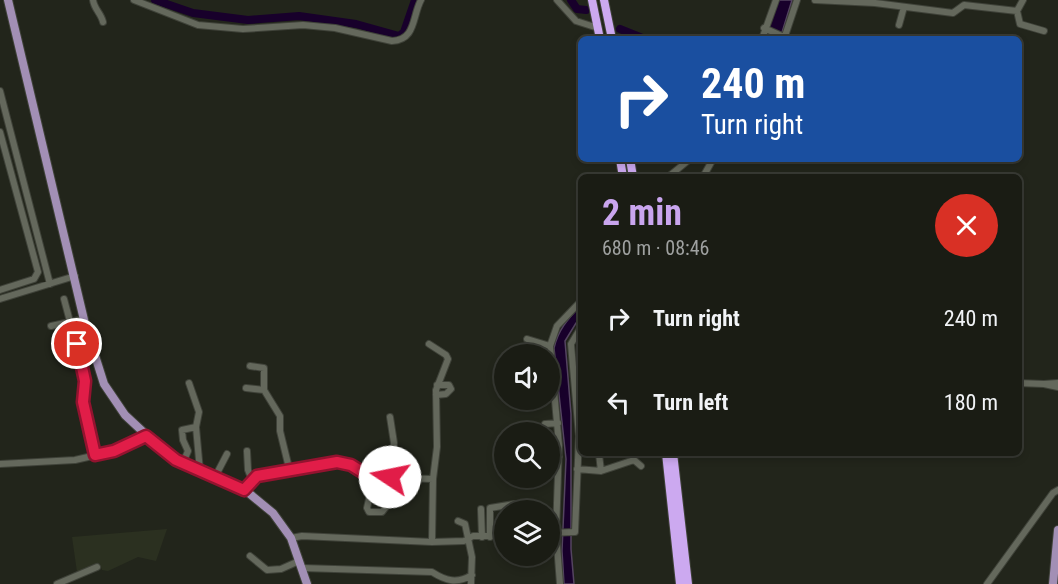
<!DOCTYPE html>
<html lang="en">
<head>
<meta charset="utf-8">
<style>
  body { margin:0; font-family:"Roboto Condensed",sans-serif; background:#23251d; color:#f1f3f6; height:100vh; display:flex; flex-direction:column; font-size:22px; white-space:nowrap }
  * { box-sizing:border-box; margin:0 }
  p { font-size:20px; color:#9fa1a0 }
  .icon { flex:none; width:33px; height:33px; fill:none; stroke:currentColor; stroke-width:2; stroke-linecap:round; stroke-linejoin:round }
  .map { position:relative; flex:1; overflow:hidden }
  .sheet { position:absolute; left:578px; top:174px; width:444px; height:282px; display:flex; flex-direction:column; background:#1a1c14; border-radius:9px; box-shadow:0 3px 9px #0003,0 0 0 2px #383a34 }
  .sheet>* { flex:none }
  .top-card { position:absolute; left:578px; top:36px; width:444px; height:126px; border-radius:9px; box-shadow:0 3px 9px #0003,0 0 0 2px #383a34; background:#1a4fa0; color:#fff; overflow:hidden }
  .buttons { position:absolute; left:494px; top:344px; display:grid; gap:12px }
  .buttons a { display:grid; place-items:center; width:66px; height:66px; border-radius:50%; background:#1a1c14; box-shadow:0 3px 9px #0003,0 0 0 2px #383a34; font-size:30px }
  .pin { position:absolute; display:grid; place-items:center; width:51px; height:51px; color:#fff; margin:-26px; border:3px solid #fff; border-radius:50%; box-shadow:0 2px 6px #0007 }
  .me { position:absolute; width:66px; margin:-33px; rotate:281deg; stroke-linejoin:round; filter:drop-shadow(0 0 4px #0008) }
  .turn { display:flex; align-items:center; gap:21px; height:126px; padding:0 24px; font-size:27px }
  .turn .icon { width:78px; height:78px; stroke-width:2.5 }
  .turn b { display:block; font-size:42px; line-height:51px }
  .round { display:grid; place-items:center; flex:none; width:63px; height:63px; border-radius:32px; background:#23251d }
  .headline { display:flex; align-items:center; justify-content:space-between; height:102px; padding:0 24px }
  h1 { font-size:36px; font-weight:700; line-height:45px; color:#c9a5ee }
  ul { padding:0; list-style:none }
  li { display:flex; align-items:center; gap:18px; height:84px; padding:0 24px }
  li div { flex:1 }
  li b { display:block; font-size:22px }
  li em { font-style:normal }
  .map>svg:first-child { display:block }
</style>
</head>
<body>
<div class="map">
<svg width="1058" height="584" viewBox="0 0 1058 584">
  <rect width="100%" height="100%" fill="#22251b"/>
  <path fill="#2b3020" d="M167,529L156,561L138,557L108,571L102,570L99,563L77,572L72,537Z"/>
  <path fill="#18002b" stroke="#544460" stroke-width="1.5" d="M778,0H792L780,39H764Z
    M580,306V320L576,323L565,341L571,414V549L574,584H564L562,551L566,459L554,348C558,330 568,319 580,306Z"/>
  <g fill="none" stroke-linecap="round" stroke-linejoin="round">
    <path stroke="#18002b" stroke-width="8" d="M155,0L193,13L248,20L299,16L356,24L399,36L404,32L415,0
      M571,0L577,9L586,10
      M620,29L645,39"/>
    <g stroke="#3f4239" stroke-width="8">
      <path id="minor" d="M93,0C94,9 101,13 103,22
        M134,0L198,25L243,29L303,25L335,28L392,41C416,40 412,17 421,0
        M557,0L576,21L598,28
        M815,0L875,3L953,13L964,5L1017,11L1023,0
        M1017,11L1020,24L1044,31
        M899,25L904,7
        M764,28L784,37
        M762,39L776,0
        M784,39L797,0
        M0,91L50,284
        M0,132L38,272L34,279L0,290
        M668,177L690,159
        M703,177L713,159
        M0,299L75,276
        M64,299L84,374L83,402L95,455
        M51,326L84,319
        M527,339L550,346
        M429,344L446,355L448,359L436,390L437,447L433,479L432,542
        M250,366L264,368V390
        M189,383L199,412L196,427L200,471
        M1018,383L1044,384
        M1058,383L1044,384L1058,387
        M246,388L264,390L280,416V431L290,472
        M436,395L446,394L451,389L449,385H437
        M545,432V424L558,423
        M549,449L552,455L559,457
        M247,451L248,470L252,480
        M599,454L601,471
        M183,463L188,451L183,440L182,430L196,427
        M0,464L75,460L114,451L146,436
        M577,469L601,471L634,460L641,466
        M215,477L227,454
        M374,477L367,508L369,512H382L386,507L394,443L390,417
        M245,490L257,476L337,462L351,466L370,477L433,479
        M481,509L482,537
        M458,521L465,524L472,557L471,584
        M549,533L575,532L579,436L571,344L580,329
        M490,537V508L514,504L520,510
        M291,538L302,536L432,542L464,541L473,536H504
        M250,556L267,570L281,569L299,561
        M302,568L432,572C446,581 457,584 472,575
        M57,584L97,567
        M560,584L556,532L559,445L550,346L557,326L580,302
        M987,584L1053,493L1058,490"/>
    </g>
    <g stroke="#3f4239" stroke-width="10">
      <path id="major" d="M8,0L85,324L104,384L125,415L168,455L194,469L245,490L273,513L291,538L307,584
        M1053,584L1058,530"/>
    </g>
    <g stroke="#3f4239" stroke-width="10">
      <path id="highway" d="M592,0L600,39
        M604,0L612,39
        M620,159L623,177
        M630,159L633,177
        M666,453L680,584
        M673,453L688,584"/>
    </g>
    <use href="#minor" stroke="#64685c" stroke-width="6"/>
    <use href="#major" stroke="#a28fb5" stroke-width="8"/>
    <use href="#highway" stroke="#cca9f0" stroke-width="8"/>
  </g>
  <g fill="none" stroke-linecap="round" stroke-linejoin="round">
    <g stroke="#92132f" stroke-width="15">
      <path id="route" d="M77,344L85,381L83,402L95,455L114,451L146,436L176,460L244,490L257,476L337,462L351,465L370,477H390"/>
    </g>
    <use href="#route" stroke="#e11d48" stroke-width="10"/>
  </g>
</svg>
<div class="buttons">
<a><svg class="icon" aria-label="sound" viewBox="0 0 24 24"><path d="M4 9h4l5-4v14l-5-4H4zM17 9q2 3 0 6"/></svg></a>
<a><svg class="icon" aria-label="search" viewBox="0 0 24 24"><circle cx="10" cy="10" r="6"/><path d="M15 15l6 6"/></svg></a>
<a><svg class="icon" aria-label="layers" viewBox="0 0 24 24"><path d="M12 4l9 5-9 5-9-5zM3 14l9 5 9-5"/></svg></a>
</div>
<div class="pin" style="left:77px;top:344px;background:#d93025"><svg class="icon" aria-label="arrive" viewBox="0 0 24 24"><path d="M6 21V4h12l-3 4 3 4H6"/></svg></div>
<svg class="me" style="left:390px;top:477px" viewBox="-20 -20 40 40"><circle r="19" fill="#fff"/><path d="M0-13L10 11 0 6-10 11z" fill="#e11d48"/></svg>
<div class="top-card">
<div class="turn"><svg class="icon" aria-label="right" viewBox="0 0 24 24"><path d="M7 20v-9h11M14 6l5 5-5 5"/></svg><div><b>240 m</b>Turn right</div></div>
</div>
<section class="sheet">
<div class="headline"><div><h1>2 min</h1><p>680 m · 08:46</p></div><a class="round" style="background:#d93025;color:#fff"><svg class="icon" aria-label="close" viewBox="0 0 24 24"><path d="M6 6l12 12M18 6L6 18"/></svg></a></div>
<ul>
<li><svg class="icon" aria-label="right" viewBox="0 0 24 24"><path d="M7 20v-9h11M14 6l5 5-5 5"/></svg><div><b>Turn right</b></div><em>240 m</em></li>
<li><svg class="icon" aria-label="left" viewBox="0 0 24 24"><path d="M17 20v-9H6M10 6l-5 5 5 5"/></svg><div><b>Turn left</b></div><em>180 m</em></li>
</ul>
</section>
</div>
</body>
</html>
